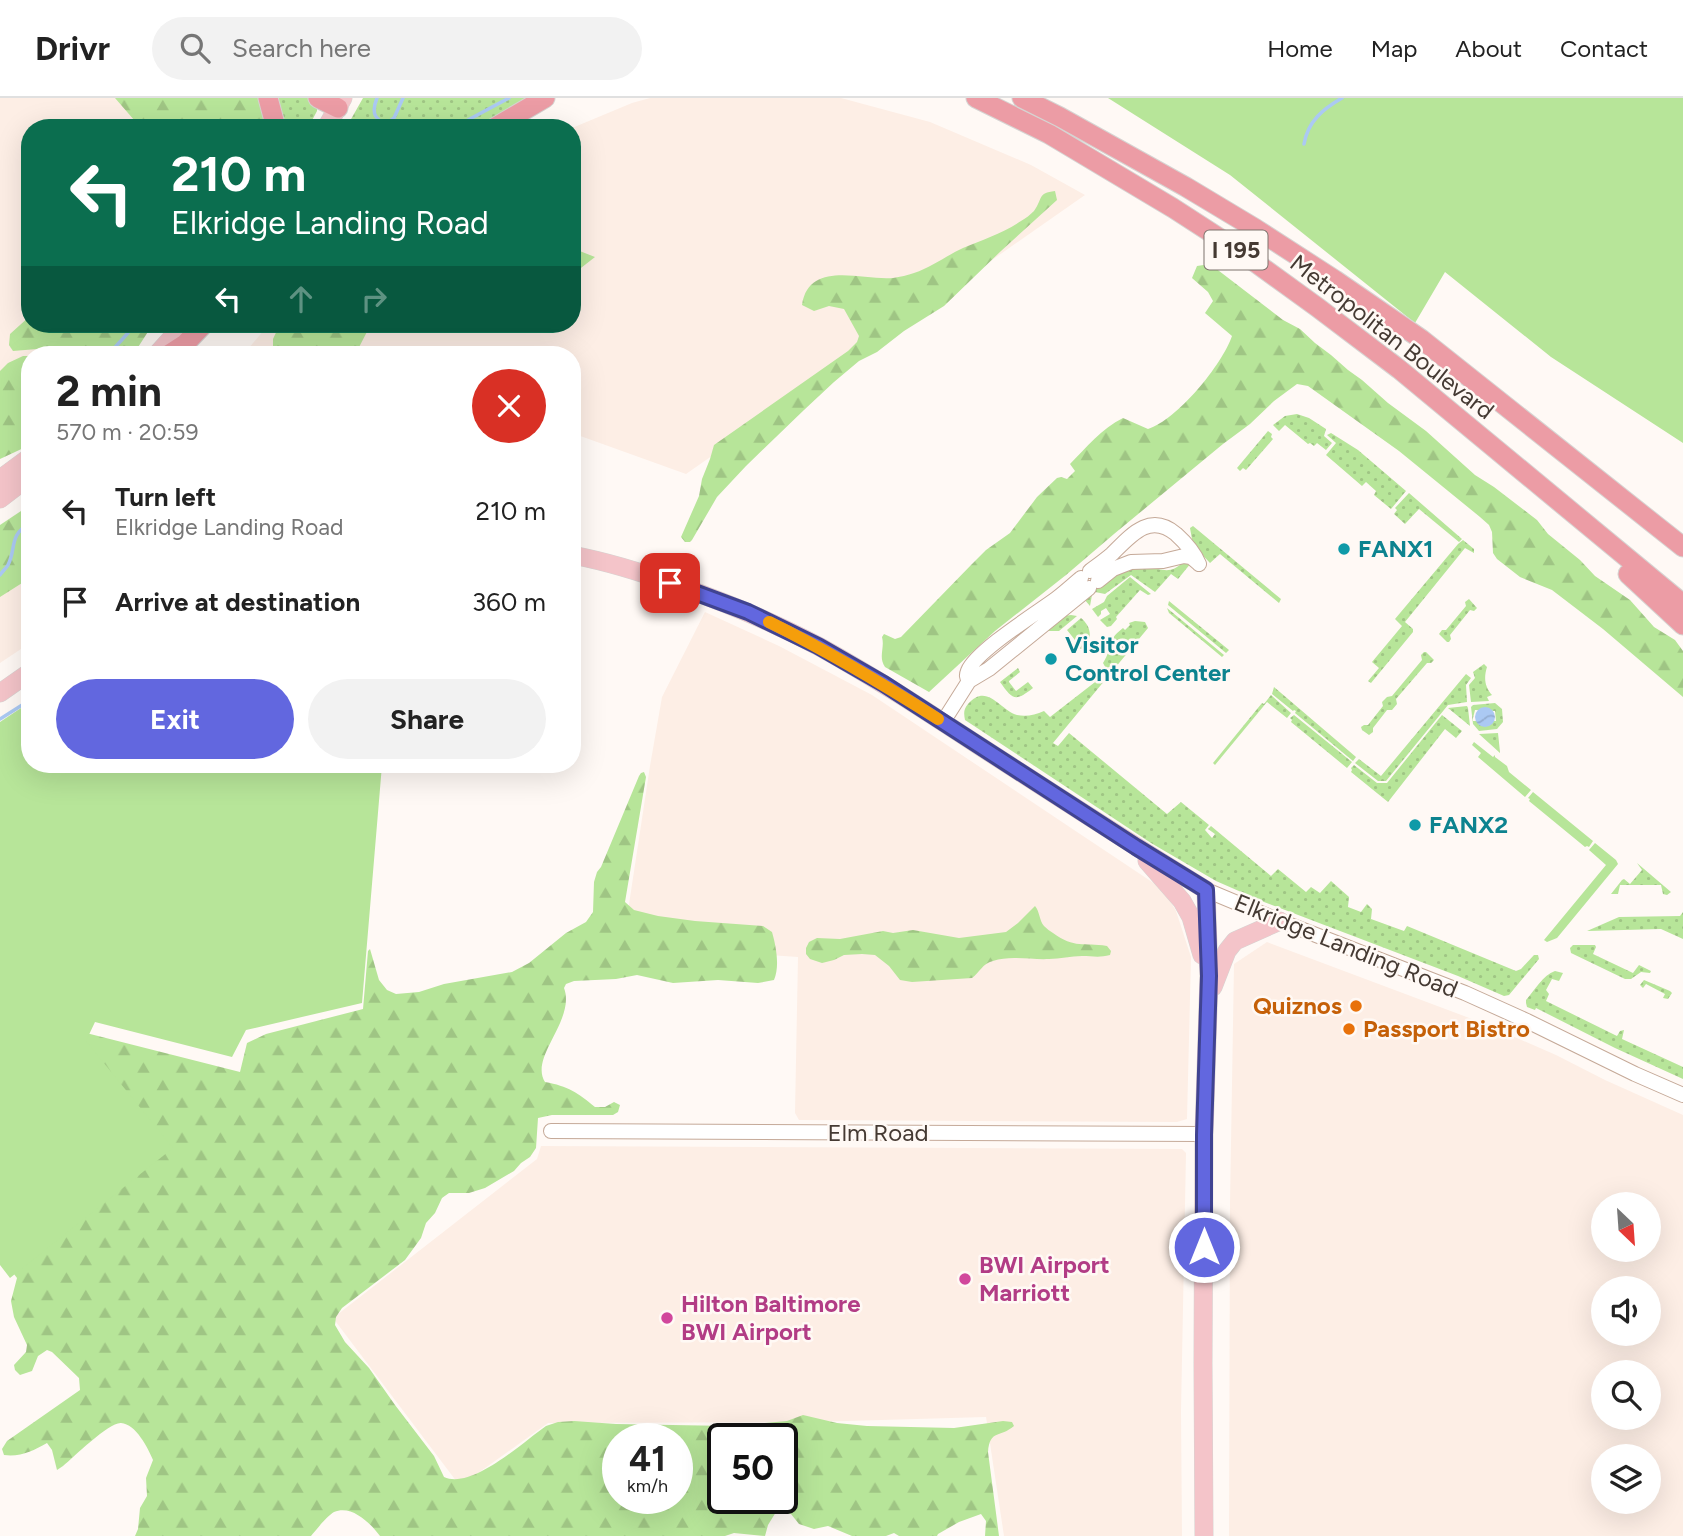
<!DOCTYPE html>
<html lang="en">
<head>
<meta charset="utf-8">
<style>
  body { margin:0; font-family:Figtree,sans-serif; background:#f2f2f2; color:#222; height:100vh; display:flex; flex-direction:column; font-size:26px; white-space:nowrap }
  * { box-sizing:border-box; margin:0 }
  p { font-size:23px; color:#767676 }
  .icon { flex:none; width:38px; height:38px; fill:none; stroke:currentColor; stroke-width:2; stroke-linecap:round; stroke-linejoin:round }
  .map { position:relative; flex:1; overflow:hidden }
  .sheet { position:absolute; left:21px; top:248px; width:560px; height:427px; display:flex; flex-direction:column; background:#fff; border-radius:28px; box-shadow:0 7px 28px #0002 }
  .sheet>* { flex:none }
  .banner { position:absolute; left:21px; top:21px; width:560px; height:214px; border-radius:28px; box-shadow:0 7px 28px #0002; background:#0b6e4f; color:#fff; overflow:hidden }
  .needle { width:46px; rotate:155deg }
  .controls { position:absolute; left:1591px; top:1094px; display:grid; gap:14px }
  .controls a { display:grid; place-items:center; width:70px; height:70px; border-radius:50%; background:#fff; box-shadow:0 7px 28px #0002; font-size:35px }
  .speed { position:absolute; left:602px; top:1325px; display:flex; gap:14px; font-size:35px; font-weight:700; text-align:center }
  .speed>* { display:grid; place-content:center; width:91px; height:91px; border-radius:50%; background:#fff; box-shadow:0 7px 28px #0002; line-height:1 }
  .speed small { font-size:18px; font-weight:400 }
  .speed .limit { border:4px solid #111; border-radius:10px; background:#fff; color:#111 }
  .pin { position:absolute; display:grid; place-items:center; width:60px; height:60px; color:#fff; margin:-30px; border-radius:14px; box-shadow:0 4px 10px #0006 }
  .me { position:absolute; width:77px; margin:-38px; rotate:0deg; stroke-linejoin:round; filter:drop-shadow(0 0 5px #0008) }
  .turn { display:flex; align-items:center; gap:24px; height:147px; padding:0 35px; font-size:32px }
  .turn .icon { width:91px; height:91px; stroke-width:2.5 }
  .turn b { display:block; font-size:49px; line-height:60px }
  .lanes { display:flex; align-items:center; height:66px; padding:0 35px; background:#0003; justify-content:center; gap:35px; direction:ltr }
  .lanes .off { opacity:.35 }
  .round { display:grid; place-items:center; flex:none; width:74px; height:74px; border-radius:37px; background:#f2f2f2 }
  .headline { display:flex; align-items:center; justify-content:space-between; height:119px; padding:0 35px }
  h1 { font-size:42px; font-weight:700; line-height:52px }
  .primary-button { display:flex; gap:14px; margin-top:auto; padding:14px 35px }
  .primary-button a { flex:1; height:80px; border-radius:42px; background:#6267df; color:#fff; font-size:28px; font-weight:700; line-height:80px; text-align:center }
  .primary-button a+a { background:#f2f2f2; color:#222 }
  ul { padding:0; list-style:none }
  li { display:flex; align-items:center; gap:21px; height:91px; padding:0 35px }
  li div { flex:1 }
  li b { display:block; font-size:26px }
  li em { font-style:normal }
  header { display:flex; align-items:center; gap:42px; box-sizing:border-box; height:98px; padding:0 35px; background:#fff; border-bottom:2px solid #e0e0e0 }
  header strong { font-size:33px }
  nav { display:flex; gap:38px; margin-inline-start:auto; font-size:24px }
  .search { width:490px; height:63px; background:#f2f2f2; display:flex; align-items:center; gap:18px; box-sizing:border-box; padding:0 24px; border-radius:38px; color:#767676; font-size:26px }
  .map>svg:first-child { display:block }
</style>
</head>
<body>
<header>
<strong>Drivr</strong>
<div class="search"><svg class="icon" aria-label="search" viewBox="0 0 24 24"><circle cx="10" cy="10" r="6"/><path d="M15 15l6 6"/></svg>Search here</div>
<nav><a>Home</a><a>Map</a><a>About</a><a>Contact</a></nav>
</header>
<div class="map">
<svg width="1683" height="1438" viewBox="0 0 1683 1438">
  <defs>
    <pattern id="grass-dots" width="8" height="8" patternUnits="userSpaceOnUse" patternTransform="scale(1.75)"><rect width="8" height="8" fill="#b7e599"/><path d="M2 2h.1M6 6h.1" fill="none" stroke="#9fc584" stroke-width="1.8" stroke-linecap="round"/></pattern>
    <pattern id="forest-firs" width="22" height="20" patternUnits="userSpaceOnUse" patternTransform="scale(1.75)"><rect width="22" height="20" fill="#b7e599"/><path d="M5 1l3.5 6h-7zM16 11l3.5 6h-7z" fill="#9fc584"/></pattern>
    <pattern id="water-waves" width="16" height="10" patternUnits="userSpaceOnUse" patternTransform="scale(1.75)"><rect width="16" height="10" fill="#abc9f3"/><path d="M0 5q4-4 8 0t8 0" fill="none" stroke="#94add1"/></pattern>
  </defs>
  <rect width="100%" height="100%" fill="#fff9f5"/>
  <path fill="#fdeee5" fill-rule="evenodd" d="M0,0H240L252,30H30V226L105,257H30V321L0,343Z
    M650,0H841L930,24L1031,67L1085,97L686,376L572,335V257H243L269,226H572V30L632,5Z
    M30,445V545L0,565V465Z
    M705,514L779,548L872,597L1164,792L1176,813L1191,859L1187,1021L1177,1024L799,1022L795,1015L798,859L630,847L626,826L650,668L662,599Z
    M1267,844L1480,924L1556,957L1605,982L1683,1017V1438H1229L1230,1106L1234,866ZM1648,1106V1152H1603V1106ZM1648,1190V1236H1603V1190ZM1648,1274V1320H1603V1274ZM1603,1358H1648V1404H1603Z
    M541,1048L1182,1051L1186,1055L1181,1313L1182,1438H1004L986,1319L812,1324L548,1325L460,1388L333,1220L537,1061Z"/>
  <path fill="url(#grass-dots)" fill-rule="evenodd" d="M273,0H310L317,8V13L308,30H280Z
    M363,0H533L481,30H346Z
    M1297,316L1309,320L1326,331L1324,338L1332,345L1326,352L1317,345L1314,348L1310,345L1308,346L1285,327L1279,333L1273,327L1285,318Z
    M1268,333L1272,336L1271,339L1273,341L1246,372L1243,370L1240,373L1237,370Z
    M1331,335L1358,352L1406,393L1391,411L1374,397L1376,393L1366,384L1362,388L1326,357L1336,345L1327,337Z
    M1409,395L1462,441L1459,444L1419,411L1405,426L1394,416L1397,412L1395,410Z
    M1193,428L1281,501L1279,505L1220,456L1210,465L1193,447L1190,430Z
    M1463,442L1474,451V455L1465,450L1405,524L1413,531V534L1371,585L1368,583L1379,570L1372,564L1402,528L1395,521L1458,446Z
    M1184,463L1191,465L1178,481L1171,476L1155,494L1131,477L1105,496L1095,494L1092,497L1090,508L1084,501C1093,492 1114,473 1126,471C1132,470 1141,469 1148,470C1164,471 1171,477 1184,463Z
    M1130,479L1151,496L1148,497L1140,492L1116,519L1117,521L1111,528L1107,529L1100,522L1110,516L1106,510L1101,513V516L1098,519L1092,511L1104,504L1107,498Z
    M1469,501L1477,510L1474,513L1470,512L1450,537L1451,541L1449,544H1447L1439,536L1442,532H1446L1466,508L1465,504Z
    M1169,503L1229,552L1226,555L1168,507Z
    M1167,510L1224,557L1222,559L1169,515Z
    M1071,517L1077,518L1059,533H1045L1064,518Z
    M1081,520C1092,529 1093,542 1082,551L1078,550L1079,547L1067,532Z
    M1135,523L1145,524L1148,530L1053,645L1058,648L1069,635L1167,716L1181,704L1209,727L1205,732L1212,740L1215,736L1208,731L1211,728L1271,778L1278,771L1306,794L1311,789L1320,795L1331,783L1349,799L1348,809L1361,814L1367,806L1372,811L1371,821L1404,833L1407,828L1516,873L1521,871L1534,857H1538L1539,861L1509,897L1504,898L1458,878L1264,804L1216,783L1151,745L965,622C964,616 963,612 968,606C987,584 1000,612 1017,617C1026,619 1035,617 1044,613L1050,619L1108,574L1103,565C1114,548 1104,545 1123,530L1125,532L1130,527L1129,525Z
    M1424,554H1426L1434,562L1431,565H1427L1396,601L1397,606L1392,612H1387L1373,630V634L1369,637L1362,632L1361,629L1364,627H1368L1383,608L1382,604L1387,599L1392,598L1422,562L1421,557Z
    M1484,566L1487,569C1484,579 1484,588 1492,597L1487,599L1489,603L1471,604L1469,587L1475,580L1473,574Z
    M1018,570L1020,574L1009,583V584L1016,593L1028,584L1033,590C1015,604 1013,602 1000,584Z
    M1466,576L1471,580L1466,587L1467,604L1448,607L1386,683H1378L1355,665L1359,661L1381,678Z
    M1274,589L1356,659L1353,663L1295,615L1296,613L1294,612L1293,613L1272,596Z
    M1271,597L1291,615L1287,620L1267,604L1215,667L1213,665L1262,605L1264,606Z
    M1495,605L1502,611L1503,624L1497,631L1479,633L1473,626L1471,609L1473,607ZM1475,612L1495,613L1496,623H1473V620Z
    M1467,608L1468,610L1470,628L1448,610Z
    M1294,617L1352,664L1347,670L1291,624L1292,622L1290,620Z
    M1442,617L1462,633L1456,640L1445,631L1388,704L1351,674L1352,672L1351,670L1354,667L1377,685H1387Z
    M1498,635L1500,654V655L1479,636Z
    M1637,765L1671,794L1667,797L1663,796L1661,787H1620L1618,796H1611L1622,782L1624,781L1630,786L1642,772Z
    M1683,814V841L1661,831L1587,833L1619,819L1680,818Z
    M1573,847H1595L1596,849L1593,856L1633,875L1639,867L1651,873L1650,875L1641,874L1631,881H1625L1571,855L1570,850Z
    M1555,873L1563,875L1559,883L1552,881L1546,892L1549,896L1546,903L1617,938L1620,933L1624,932L1622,941L1683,969V981L1615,950L1536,910L1535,912L1527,909L1526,905V902C1535,892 1543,877 1555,873Z
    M1644,882L1670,893L1672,895L1668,901L1663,900L1665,896L1646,886L1643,890L1640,887Z"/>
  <path fill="url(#forest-firs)" fill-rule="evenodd" d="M115,0H259L269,30H141Z
    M1055,93L1057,102L1001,153L944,208L904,233L877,254L859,263L834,284L804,312L746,368L717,399L692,442L690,444H685L681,439L699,398L702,381L710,361L714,347L848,253L857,244L859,238L844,211L829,208L814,213L802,207C809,161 863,183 893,180C900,179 908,177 914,175C932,169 946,158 963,150C982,142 1003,135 1021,123C1026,120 1030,117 1034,113C1043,101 1037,95 1055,93Z
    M572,150L595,159L572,177Z
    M1210,166L1283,222L1300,231L1315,245L1331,257L1348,272L1362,282L1388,305L1426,333L1475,377L1494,389L1537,422L1548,436L1580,462L1595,478L1630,502L1654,529L1675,542L1683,553V599L1603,531L1552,492L1520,479L1497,461L1493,455L1492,434L1489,427L1480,419L1399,353L1308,288L1297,286L1274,303L1250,326L1223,346L1114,436L1066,477L995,533L929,594L885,569C878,559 885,550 882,539L884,536L895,541L901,539L972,466L986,452L1010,435L1037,399L1057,380L1061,379L1067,381L1075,373L1070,366C1086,350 1102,330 1123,320L1148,331C1177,322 1222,267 1232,238L1205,215L1213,203L1208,194L1192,180L1197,168Z
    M30,218V226H153L133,257H77L56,250H49L13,253L9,247L10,236Z
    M280,226H371L355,257H273V241Z
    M23,258H30V347L0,361V273L8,265Z
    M30,407V480L0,499V427Z
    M644,674L646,679L625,804L634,812L658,818L695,823L763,828L772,834C776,848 780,868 774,882L758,885L718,882L673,885L637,877L616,881L574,883L566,886L564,890C576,922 529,959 545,984C568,988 578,995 595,1009H605L614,1004L620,1007L618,1014L613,1017H552L538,1020L536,1050L530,1059L521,1065L514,1073L485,1090L469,1095H449L442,1100L435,1115L426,1125L421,1140L405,1162L342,1210L336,1219L335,1227L345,1244L369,1270L395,1307L434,1358L444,1379C472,1392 523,1344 546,1328L558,1324L574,1323L616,1326L729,1328L787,1323L803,1317L837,1325L867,1328L954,1330L1003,1323L1012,1324L1014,1328C1000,1340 990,1331 988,1354L999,1438H985L986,1423L981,1416L959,1424L938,1436L937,1438H899L894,1435L886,1438H852L828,1428L814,1431L799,1426L791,1416L776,1414L768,1427L765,1438L734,1435L725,1438H380C371,1426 352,1406 334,1414C327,1418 316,1432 311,1438H135L138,1431L140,1410L147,1398L146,1380L153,1362C148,1350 136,1326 121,1325C109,1324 74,1359 63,1368L57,1372L52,1352L47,1345C33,1353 21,1359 4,1357L2,1351L7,1343L80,1292L79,1280L52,1254L47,1252L38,1258L32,1273L20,1277L15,1272L14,1267L26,1254L27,1247L14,1219L11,1203L17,1180L5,1164L0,863L31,921L240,974L247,945L266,936L363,911L368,853L370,851L379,882L387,892L396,896L419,894L444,886L512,874L529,865L566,835L586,824L593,814L594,784L597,774L601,769L639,678L641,675ZM618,1340H677V1400H618ZM723,1340H782V1400H723Z
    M1035,808C1040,814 1039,822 1044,828C1047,831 1050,833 1053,835C1075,851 1083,844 1107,848L1111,853L1110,857C1099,860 1092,858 1082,858C1071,858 1060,861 1049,861C1031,862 1010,857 993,863C982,866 980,874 972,880L912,884L900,882L889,868L875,857L862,856L844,857L834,862L822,865L810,861L806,856V850L809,844L817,840L840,841L883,833L893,835L913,832L959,840L1006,834L1018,825Z"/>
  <path fill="#b7e599" d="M1108,0H1683V345L1551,259L1445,174L1415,225L1230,77Z
    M30,604V667H382L362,905L246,932L232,959L95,924L86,943L173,1050L10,1180L0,1167V624Z
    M1474,644L1493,659L1495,657V659L1507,668L1509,674L1531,692L1525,699L1478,659L1481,655L1472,647Z
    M1533,694L1593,743L1589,749L1587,748L1585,749L1529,703L1530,701L1528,700Z
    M1595,745L1616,762L1618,766L1557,840L1547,844L1544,842L1606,767L1589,752Z"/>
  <path fill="url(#water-waves)" d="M1475 619a10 10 0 1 1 20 0a10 10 0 1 1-20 0Z"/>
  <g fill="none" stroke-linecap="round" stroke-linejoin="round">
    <path stroke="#abc9f3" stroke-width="3.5" d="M377,0C370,17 376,21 390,30
      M385,27L394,20L403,0
      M453,30L509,0
      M1304,46C1308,23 1323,11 1342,0
      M108,257L128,235L132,226
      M0,477C1,475 7,469 8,467C17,449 8,438 30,425
      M0,621L30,602"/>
    <g stroke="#c5a998" stroke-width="16">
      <path id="minor" d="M1090,473C1098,467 1105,462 1112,456C1131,437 1150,414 1176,436C1186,445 1194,454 1199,466
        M1098,483L1113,471L1131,464L1163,463L1184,458L1191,459L1198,465
        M969,583C967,579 966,578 968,573C976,553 1037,515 1056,501C1064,495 1073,487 1081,480
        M943,624L969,583L989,571L1089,490
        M1206,792L1280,823L1465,895L1527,923L1635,976L1683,997
        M551,1033L1204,1036"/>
    </g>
    <g stroke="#d6d4d2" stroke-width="19">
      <path id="major" d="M326,30L343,0
        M156,257L184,226
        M0,381L30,359
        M0,401L30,378
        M572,457C609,464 644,475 679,488C727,505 775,525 820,549C874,579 926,613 978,647C1054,696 1129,745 1206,792L1209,878L1204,1036L1203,1265L1204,1438
        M0,595L30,574
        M1147,763L1182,803L1191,819L1202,857
        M1213,889L1227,853L1235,843L1280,823"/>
    </g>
    <g stroke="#d6d4d2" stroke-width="21">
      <path id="highway" d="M268,0L276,30
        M318,0L338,10
        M976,0L1049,36L1173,110L1241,154L1317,209L1399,271L1683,506
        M1022,0L1060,19L1186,89L1256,131L1335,182L1421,241L1683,449
        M494,30L545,0
        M168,257L185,246L204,226
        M1628,476L1683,527"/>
    </g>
    <use href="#minor" stroke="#fff" stroke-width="14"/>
    <use href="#major" stroke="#f4c4c9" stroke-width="18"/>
    <use href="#highway" stroke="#ec9ca5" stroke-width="19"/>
  </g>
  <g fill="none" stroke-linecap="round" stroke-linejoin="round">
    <g stroke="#404391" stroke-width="18">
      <path id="route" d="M670,485L748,514L818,548L884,586L1136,749L1206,792L1209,878L1204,1037V1149"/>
    </g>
    <use href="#route" stroke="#6267df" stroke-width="12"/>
    <path stroke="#f59e0b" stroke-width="12" d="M769,524C828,553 883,586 938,621"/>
  </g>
  <g fill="#0f9aa8" stroke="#fff9f5" stroke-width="2.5">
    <circle cx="1344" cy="451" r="7"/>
    <circle cx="1051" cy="561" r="7"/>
    <circle cx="1415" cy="727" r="7"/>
  </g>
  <g fill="#e8710a" stroke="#fff9f5" stroke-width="2.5">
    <circle cx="1356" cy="908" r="7"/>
    <circle cx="1349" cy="931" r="7"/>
  </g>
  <g fill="#d1479c" stroke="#fff9f5" stroke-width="2.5">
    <circle cx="965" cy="1181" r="7"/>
    <circle cx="667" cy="1220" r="7"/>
  </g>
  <g text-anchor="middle" stroke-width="5" stroke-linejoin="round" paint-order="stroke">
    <rect fill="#fff9f5" stroke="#7d736d" stroke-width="2" x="1204.5" y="132.5" width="63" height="39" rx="5"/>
    <g font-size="23" font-weight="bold" fill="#453a33">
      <text x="1236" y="160">I 195</text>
    </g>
    <g font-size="24" fill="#453a33" stroke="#fff9f5">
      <text transform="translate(1392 239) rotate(38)" y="8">Metropolitan Boulevard</text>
      <text transform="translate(1346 848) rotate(22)" y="8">Elkridge Landing Road</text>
      <text x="878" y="1043">Elm Road</text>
    </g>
    <g font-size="24" font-weight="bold" fill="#0d838f" stroke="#fff9f5" text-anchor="start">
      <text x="1358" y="459">FANX1</text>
      <text x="1065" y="555">Visitor<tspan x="1065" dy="28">Control Center</tspan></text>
      <text x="1429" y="735">FANX2</text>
    </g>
    <g font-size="24" font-weight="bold" fill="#c56008" stroke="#fff9f5" text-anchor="end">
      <text x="1342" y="916">Quiznos</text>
      <text x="1363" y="939" text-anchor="start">Passport Bistro</text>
    </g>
    <g font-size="24" font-weight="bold" fill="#b23c85" stroke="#fff9f5" text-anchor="start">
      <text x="979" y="1175">BWI Airport<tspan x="979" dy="28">Marriott</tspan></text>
      <text x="681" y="1214">Hilton Baltimore<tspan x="681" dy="28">BWI Airport</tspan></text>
    </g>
  </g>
</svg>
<div class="controls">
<a><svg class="needle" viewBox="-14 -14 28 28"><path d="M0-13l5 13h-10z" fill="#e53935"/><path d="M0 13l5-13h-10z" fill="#767676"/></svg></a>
<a><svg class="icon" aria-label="sound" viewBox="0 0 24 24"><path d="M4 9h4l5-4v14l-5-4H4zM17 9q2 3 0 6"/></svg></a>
<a><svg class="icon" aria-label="search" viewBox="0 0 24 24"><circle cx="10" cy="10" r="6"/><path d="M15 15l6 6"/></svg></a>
<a><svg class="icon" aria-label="layers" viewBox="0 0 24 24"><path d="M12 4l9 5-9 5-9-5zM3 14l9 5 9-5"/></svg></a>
</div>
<div class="speed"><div>41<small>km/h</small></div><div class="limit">50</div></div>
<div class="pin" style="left:670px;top:485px;background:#d93025"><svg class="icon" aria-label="arrive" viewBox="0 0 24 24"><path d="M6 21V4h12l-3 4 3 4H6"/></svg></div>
<svg class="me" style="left:1204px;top:1149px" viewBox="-20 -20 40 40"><circle r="17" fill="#6267df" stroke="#fff" stroke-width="3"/><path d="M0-11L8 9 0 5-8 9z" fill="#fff"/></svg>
<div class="banner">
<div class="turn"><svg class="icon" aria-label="left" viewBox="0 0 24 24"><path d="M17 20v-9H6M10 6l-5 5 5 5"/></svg><div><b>210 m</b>Elkridge Landing Road</div></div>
<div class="lanes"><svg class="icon" aria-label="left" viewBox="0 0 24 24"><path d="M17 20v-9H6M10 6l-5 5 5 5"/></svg><svg class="icon off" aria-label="ahead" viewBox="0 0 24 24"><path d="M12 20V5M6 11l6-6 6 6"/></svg><svg class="icon off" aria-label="right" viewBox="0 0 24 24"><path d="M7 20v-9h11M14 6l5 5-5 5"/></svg></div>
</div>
<section class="sheet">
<div class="headline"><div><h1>2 min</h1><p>570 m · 20:59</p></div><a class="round" style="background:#d93025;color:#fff"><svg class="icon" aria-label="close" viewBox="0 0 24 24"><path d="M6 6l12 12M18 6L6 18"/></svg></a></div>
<ul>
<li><svg class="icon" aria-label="left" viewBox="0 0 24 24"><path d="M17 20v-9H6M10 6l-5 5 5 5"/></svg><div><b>Turn left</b><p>Elkridge Landing Road</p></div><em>210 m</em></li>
<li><svg class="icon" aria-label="arrive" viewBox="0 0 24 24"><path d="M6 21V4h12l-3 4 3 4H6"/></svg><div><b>Arrive at destination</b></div><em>360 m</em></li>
</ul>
<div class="primary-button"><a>Exit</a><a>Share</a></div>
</section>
</div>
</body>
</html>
